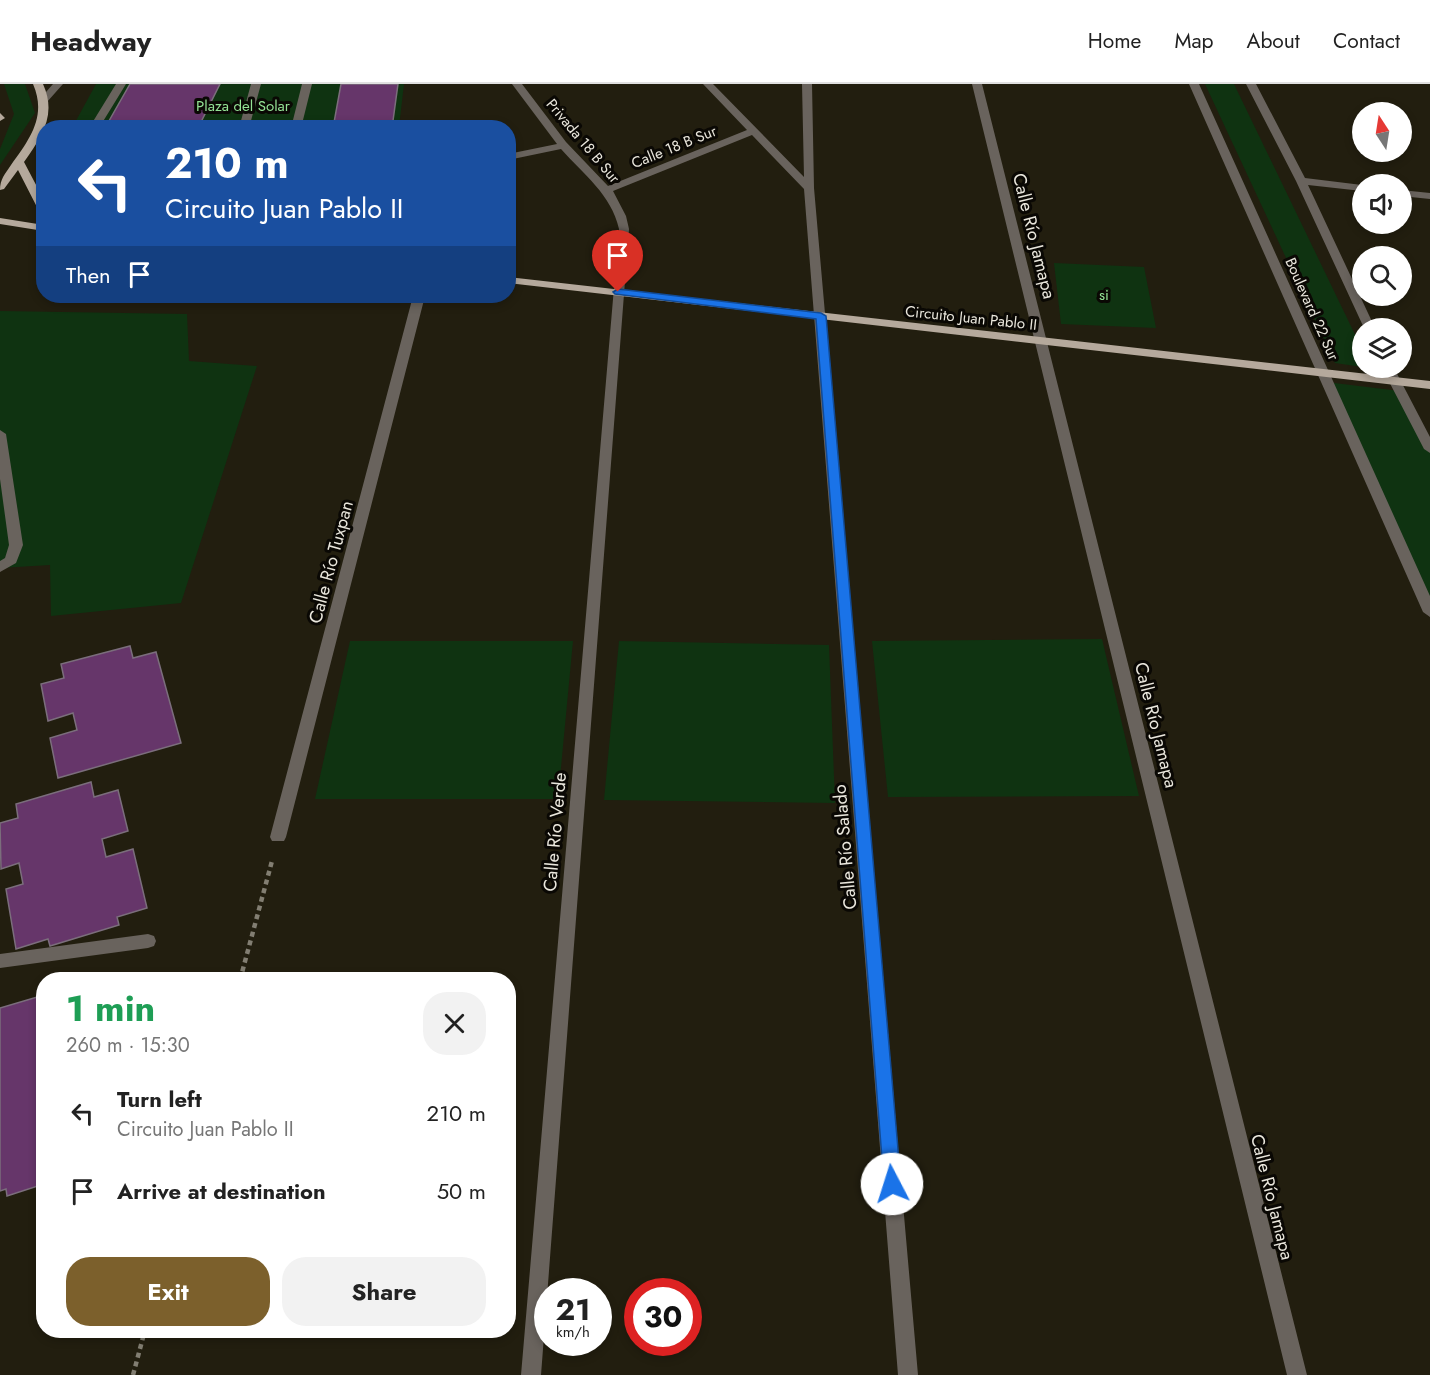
<!DOCTYPE html>
<html lang="en">
<head>
<meta charset="utf-8">
<style>
  body { margin:0; font-family:Jost,sans-serif; background:#f2f2f2; color:#222; height:100vh; display:flex; flex-direction:column; font-size:22px; white-space:nowrap }
  * { box-sizing:border-box; margin:0 }
  p { font-size:20px; color:#767676 }
  .icon { flex:none; width:33px; height:33px; fill:none; stroke:currentColor; stroke-width:2; stroke-linecap:round; stroke-linejoin:round }
  .map { position:relative; flex:1; overflow:hidden }
  .drawer { position:absolute; left:36px; top:888px; width:480px; height:366px; display:flex; flex-direction:column; background:#fff; border-radius:24px; box-shadow:0 3px 9px #0003 }
  .drawer>* { flex:none }
  .guide { position:absolute; left:36px; top:36px; width:480px; height:183px; border-radius:24px; box-shadow:0 3px 9px #0003; background:#1a4fa0; color:#fff; overflow:hidden }
  .needle { width:39px; rotate:348deg }
  .buttons { position:absolute; left:1352px; top:18px; display:grid; gap:12px }
  .buttons a { display:grid; place-items:center; width:60px; height:60px; border-radius:50%; background:#fff; box-shadow:0 3px 9px #0003; font-size:30px }
  .speed { position:absolute; left:534px; top:1194px; display:flex; gap:12px; font-size:30px; font-weight:700; text-align:center }
  .speed>* { display:grid; place-content:center; width:78px; height:78px; border-radius:50%; background:#fff; box-shadow:0 3px 9px #0003; line-height:1 }
  .speed small { font-size:15px; font-weight:400 }
  .speed .limit { border:9px solid #d22; background:#fff; color:#111 }
  .pin { position:absolute; display:grid; place-items:center; width:51px; height:51px; color:#fff; margin:-62px -26px; border-radius:50% 50% 50% 0; rotate:-45deg; box-shadow:0 0 6px #0007 }
  .pin .icon { rotate:45deg }
  .me { position:absolute; width:66px; margin:-33px; rotate:355deg; stroke-linejoin:round; filter:drop-shadow(0 0 4px #0008) }
  .turn { display:flex; align-items:center; gap:21px; height:126px; padding:0 30px; font-size:27px }
  .turn .icon { width:78px; height:78px; stroke-width:2.5 }
  .turn b { display:block; font-size:42px; line-height:51px }
  .then { display:flex; align-items:center; height:57px; padding:0 30px; background:#0003; gap:12px; font-size:22px }
  .round { display:grid; place-items:center; flex:none; width:63px; height:63px; border-radius:24px; background:#f2f2f2 }
  .headline { display:flex; align-items:center; justify-content:space-between; height:102px; padding:0 30px }
  h1 { font-size:36px; font-weight:700; line-height:45px; color:#1e9e55 }
  .primary-button { display:flex; gap:12px; margin-top:auto; padding:12px 30px }
  .primary-button a { flex:1; height:69px; border-radius:24px; background:#7c602c; color:#fff; font-size:24px; font-weight:700; line-height:69px; text-align:center }
  .primary-button a+a { background:#f2f2f2; color:#222 }
  ul { padding:0; list-style:none }
  li { display:flex; align-items:center; gap:18px; height:78px; padding:0 30px }
  li div { flex:1 }
  li b { display:block; font-size:22px }
  li em { font-style:normal }
  header { display:flex; align-items:center; gap:36px; box-sizing:border-box; height:84px; padding:0 30px; background:#fff; border-bottom:2px solid #e0e0e0 }
  header strong { font-size:28px }
  nav { display:flex; gap:33px; margin-inline-start:auto; font-size:21px }
  .map>svg:first-child { display:block }
</style>
</head>
<body>
<header>
<strong>Headway</strong>
<nav><a>Home</a><a>Map</a><a>About</a><a>Contact</a></nav>
</header>
<div class="map">
<svg width="1430" height="1291" viewBox="0 0 1430 1291">
  <rect width="100%" height="100%" fill="#221e0f"/>
  <path fill="#0f3311" d="M4,0H25L35,29L0,81V65L14,30Z
    M96,0H404L399,43L72,44Z
    M1205,0H1234L1362,265V283L1335,279Z
    M1054,179L1144,183L1156,244L1061,240Z
    M0,227L187,230L189,277L257,282L181,519L51,532L50,481L0,484Z
    M1326,298L1400,307L1430,365V528Z
    M1102,555L1139,712L888,713L872,557Z
    M350,557H573L558,715H315Z
    M619,557L829,561L835,719L604,716Z"/>
  <path fill="#66366a" stroke="#7b6e7c" stroke-width="1.5" d="M130,0H220L198,44H105Z
    M341,0H398L392,44H333Z
    M130,562L133,574L156,568L181,659L58,694L50,654L77,646L73,629L48,637L41,600L64,594L61,580Z
    M91,698L94,713L118,706L128,747L102,755L106,773L133,765L147,824L117,833L119,841L50,862L48,855L16,865L6,805L23,800L19,779L1,785L0,739L18,734L16,720Z
    M44,911V1100L7,1112L6,1105L0,1107V924Z"/>
  <g fill="none" stroke-linecap="round" stroke-linejoin="round">
    <path stroke="#827e72" stroke-width="4.5" stroke-dasharray="5 4" stroke-linecap="butt" d="M240,896L272,777
      M133,1291L145,1246"/>
    <path fill="#69635d" fill-rule="evenodd" d="M53,0H63L47,18H41L39,16Z
      M116,0H126L99,44H89Z
      M251,0H261L249,44H239Z
      M302,0H312L301,44H291Z
      M512,0H522L566,58L608,102L747,46L703,0H713L804,93L802,0H812L814,104L918,1291H898L804,105L752,51L613,107L626,132L629,145L541,1291H521L619,145C611,110 584,91 561,65L508,76V70L557,60Z
      M972,0H982L1307,1291H1287Z
      M1189,0H1199L1430,512V533L1423,528Z
      M1246,0H1256L1305,94L1362,101V107L1308,101L1375,244H1364L1296,97Z
      M1401,106L1430,109V115L1401,112Z
      M413,212H425L286,753L284,757H272L270,753Z
      M1382,284H1394L1430,353V369L1424,365Z
      M0,346L6,350L23,461L16,479L0,488V477L5,474L9,461L0,395Z
      M148,850L154,852L156,857L154,862L148,864L0,884V870Z"/>
    <path fill="#b5a99c" fill-rule="evenodd" d="M33,0H43C57,31 42,52 24,78L44,116V130L39,127L18,86L4,105L0,106C0,95 5,90 11,81C30,55 47,32 33,0Z
      M0,29L5,34L0,37Z
      M0,134L44,141V147L0,140Z
      M508,193L1430,297V305L508,199Z"/>
  </g>
  <path fill="#1a73e8" stroke="#114b97" stroke-width="1.5" d="M618,205L821,229L826,232L901,1100L898,1105L892,1108L886,1105L884,1100L816,235L615,210L613,208Z"/>
  <g text-anchor="middle" stroke-width="6" stroke-linejoin="round" paint-order="stroke">
    <g font-size="15" fill="#94e295" stroke="#0a0804">
      <text x="243" y="27">Plaza del Solar</text>
      <text x="1104" y="216">si</text>
    </g>
    <g font-size="15" fill="#eae7dd" stroke="#0a0804">
      <text transform="translate(583 57) rotate(50)" y="5">Privada 18 B Sur</text>
      <text transform="translate(674 63) rotate(-22)" y="5">Calle 18 B Sur</text>
      <text transform="translate(1312 225) rotate(66)" y="5">Boulevard 22 Sur</text>
      <text transform="translate(971 234) rotate(6)" y="5">Circuito Juan Pablo II</text>
    </g>
    <g font-size="18" fill="#eae7dd" stroke="#0a0804">
      <text transform="translate(1034 152) rotate(76)" y="6">Calle Río Jamapa</text>
      <text transform="translate(331 478) rotate(-75)" y="6">Calle Río Tuxpan</text>
      <text transform="translate(1156 641) rotate(76)" y="6">Calle Río Jamapa</text>
      <text transform="translate(555 748) rotate(-85)" y="6">Calle Río Verde</text>
      <text transform="translate(845 763) rotate(-95)" y="6">Calle Río Salado</text>
      <text transform="translate(1272 1113) rotate(76)" y="6">Calle Río Jamapa</text>
    </g>
  </g>
</svg>
<div class="buttons">
<a><svg class="needle" viewBox="-14 -14 28 28"><path d="M0-13l5 13h-10z" fill="#e53935"/><path d="M0 13l5-13h-10z" fill="#767676"/></svg></a>
<a><svg class="icon" aria-label="sound" viewBox="0 0 24 24"><path d="M4 9h4l5-4v14l-5-4H4zM17 9q2 3 0 6"/></svg></a>
<a><svg class="icon" aria-label="search" viewBox="0 0 24 24"><circle cx="10" cy="10" r="6"/><path d="M15 15l6 6"/></svg></a>
<a><svg class="icon" aria-label="layers" viewBox="0 0 24 24"><path d="M12 4l9 5-9 5-9-5zM3 14l9 5 9-5"/></svg></a>
</div>
<div class="speed"><div>21<small>km/h</small></div><div class="limit">30</div></div>
<div class="pin" style="left:618px;top:208px;background:#d93025"><svg class="icon" aria-label="arrive" viewBox="0 0 24 24"><path d="M6 21V4h12l-3 4 3 4H6"/></svg></div>
<svg class="me" style="left:892px;top:1100px" viewBox="-20 -20 40 40"><circle r="19" fill="#fff"/><path d="M0-13L10 11 0 6-10 11z" fill="#1a73e8"/></svg>
<div class="guide">
<div class="turn"><svg class="icon" aria-label="left" viewBox="0 0 24 24"><path d="M17 20v-9H6M10 6l-5 5 5 5"/></svg><div><b>210 m</b>Circuito Juan Pablo II</div></div>
<div class="then">Then<svg class="icon" aria-label="arrive" viewBox="0 0 24 24"><path d="M6 21V4h12l-3 4 3 4H6"/></svg></div>
</div>
<section class="drawer">
<div class="headline"><div><h1>1 min</h1><p>260 m · 15:30</p></div><a class="round"><svg class="icon" aria-label="close" viewBox="0 0 24 24"><path d="M6 6l12 12M18 6L6 18"/></svg></a></div>
<ul>
<li><svg class="icon" aria-label="left" viewBox="0 0 24 24"><path d="M17 20v-9H6M10 6l-5 5 5 5"/></svg><div><b>Turn left</b><p>Circuito Juan Pablo II</p></div><em>210 m</em></li>
<li><svg class="icon" aria-label="arrive" viewBox="0 0 24 24"><path d="M6 21V4h12l-3 4 3 4H6"/></svg><div><b>Arrive at destination</b></div><em>50 m</em></li>
</ul>
<div class="primary-button"><a>Exit</a><a>Share</a></div>
</section>
</div>
</body>
</html>
